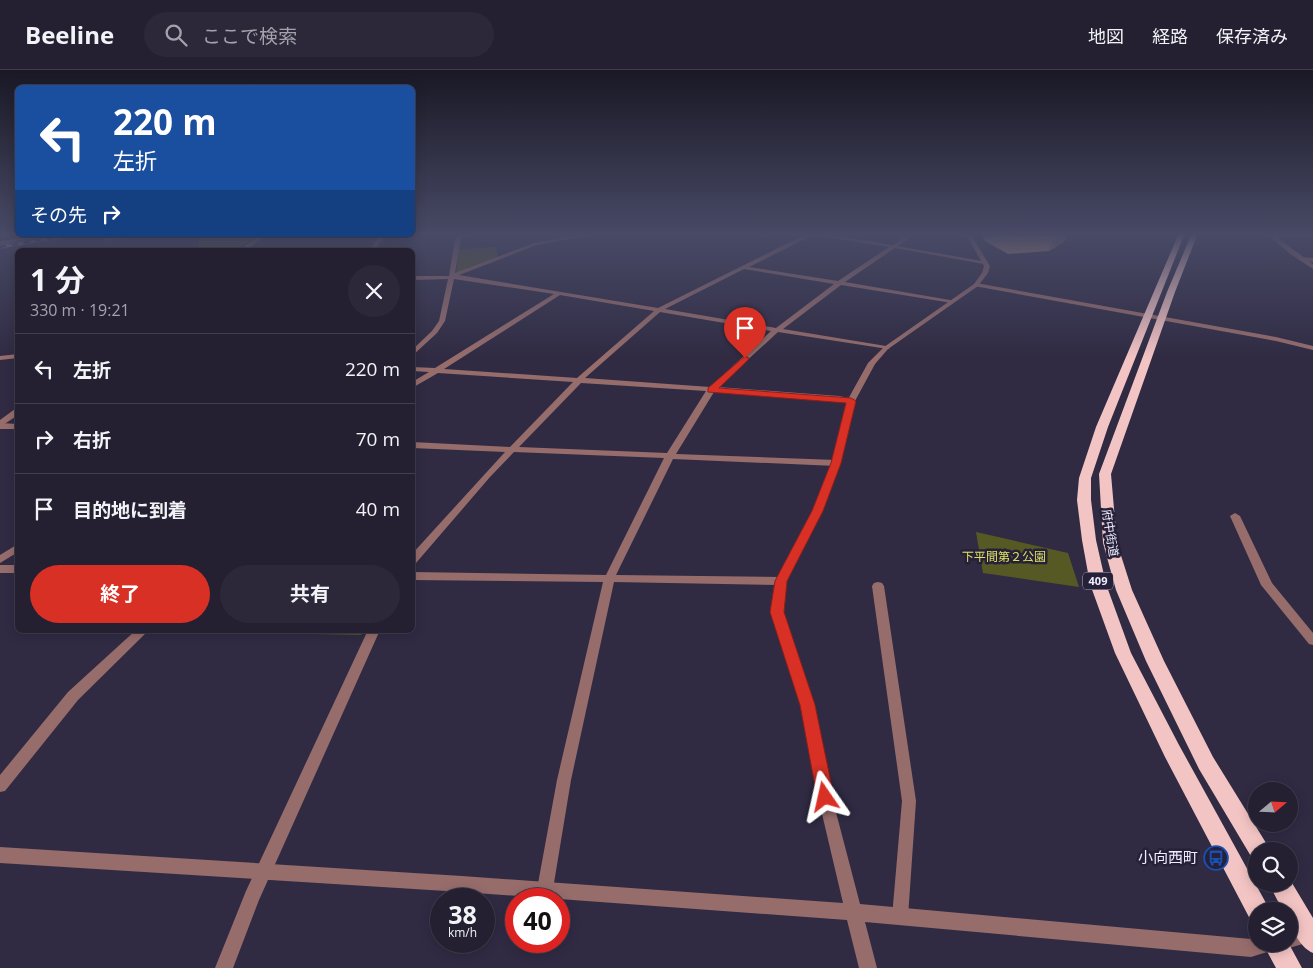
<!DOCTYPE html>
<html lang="ja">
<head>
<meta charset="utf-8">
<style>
  body { margin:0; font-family:"Open Sans","Noto Sans JP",sans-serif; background:#2c283a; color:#f1f3f6; height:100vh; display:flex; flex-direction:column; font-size:19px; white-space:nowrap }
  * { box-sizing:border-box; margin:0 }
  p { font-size:16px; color:#a3a3ac }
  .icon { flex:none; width:28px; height:28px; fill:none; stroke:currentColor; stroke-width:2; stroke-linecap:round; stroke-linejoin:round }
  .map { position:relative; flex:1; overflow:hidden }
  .panel { position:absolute; left:15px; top:178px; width:400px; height:385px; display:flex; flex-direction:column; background:#242032; border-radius:8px; box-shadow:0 2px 12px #0003,0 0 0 1px #413e4d }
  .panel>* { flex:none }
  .hud { position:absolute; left:15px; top:15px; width:400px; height:152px; border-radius:8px; box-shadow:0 2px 12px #0003,0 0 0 1px #413e4d; background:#1a4fa0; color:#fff; overflow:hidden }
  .needle { width:32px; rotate:71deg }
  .buttons { position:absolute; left:1248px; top:712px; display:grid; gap:10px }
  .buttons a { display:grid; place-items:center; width:50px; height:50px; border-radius:50%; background:#242032; box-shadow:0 2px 12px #0003,0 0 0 1px #413e4d; font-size:25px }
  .speed { position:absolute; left:430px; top:818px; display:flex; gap:10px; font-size:25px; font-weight:700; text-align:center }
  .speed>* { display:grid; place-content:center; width:65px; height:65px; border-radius:50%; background:#242032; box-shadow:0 2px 12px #0003,0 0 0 1px #413e4d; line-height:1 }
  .speed small { font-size:12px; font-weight:400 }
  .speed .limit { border:8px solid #d22; background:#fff; color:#111 }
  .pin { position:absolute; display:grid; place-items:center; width:42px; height:42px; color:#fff; margin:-51px -21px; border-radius:50% 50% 50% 0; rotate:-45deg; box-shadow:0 0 5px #0007 }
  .pin .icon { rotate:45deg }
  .me { position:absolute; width:55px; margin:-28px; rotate:349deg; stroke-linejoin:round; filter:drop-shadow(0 0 4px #0008) }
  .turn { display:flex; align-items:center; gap:18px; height:105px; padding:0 15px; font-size:22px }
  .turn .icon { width:65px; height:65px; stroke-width:2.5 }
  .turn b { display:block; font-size:35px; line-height:42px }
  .then { display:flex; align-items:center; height:48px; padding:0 15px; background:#0003; gap:10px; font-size:19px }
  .round { display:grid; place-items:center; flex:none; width:52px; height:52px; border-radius:26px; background:#2c283a }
  .summary { display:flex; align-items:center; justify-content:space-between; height:85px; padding:0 15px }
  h1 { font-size:30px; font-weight:700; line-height:38px }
  .action { display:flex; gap:10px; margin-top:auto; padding:10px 15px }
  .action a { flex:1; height:58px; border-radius:30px; background:#d93025; color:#fff; font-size:20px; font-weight:700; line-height:58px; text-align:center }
  .action a+a { background:#2c283a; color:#f1f3f6 }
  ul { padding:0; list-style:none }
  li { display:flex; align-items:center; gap:15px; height:70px; padding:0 15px; border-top:1px solid #413e4d }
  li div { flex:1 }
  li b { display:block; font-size:19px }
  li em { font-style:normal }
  header { display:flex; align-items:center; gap:30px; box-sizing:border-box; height:70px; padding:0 25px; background:#242032; border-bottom:1px solid #413e4d }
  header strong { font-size:24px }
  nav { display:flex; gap:28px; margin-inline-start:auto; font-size:18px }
  .search { width:350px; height:45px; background:#2c283a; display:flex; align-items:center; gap:12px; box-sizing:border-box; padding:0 18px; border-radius:28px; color:#a3a3ac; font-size:19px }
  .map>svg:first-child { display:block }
</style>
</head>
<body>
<header>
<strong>Beeline</strong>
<div class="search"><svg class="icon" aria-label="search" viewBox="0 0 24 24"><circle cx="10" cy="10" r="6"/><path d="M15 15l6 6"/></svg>ここで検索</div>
<nav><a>地図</a><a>経路</a><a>保存済み</a></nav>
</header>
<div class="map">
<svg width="1313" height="898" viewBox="0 0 1313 898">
  <rect width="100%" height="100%" fill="#302b43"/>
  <path fill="#565923" d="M210,165H257L236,180H197L201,166Z
    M496,177L498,187L456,204L459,179Z
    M976,462L1068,483L1079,517L983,503Z
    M266,560H363L361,565L264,563Z"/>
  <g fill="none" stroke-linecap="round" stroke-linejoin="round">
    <path fill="#976d6c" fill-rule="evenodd" d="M462,163H467L461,169L455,203L534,173L587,163H594L592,165L537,175L459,205L658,238L808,163H819L893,175L911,163H916L898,176L987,192L984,194L895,178L845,212L950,230L952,231V233L841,215L783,259L886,276L890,278L888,279L778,262L718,317L839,326L854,329V333L714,322L676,384L836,390L841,393L836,396L673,389L616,505L781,507L785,508L787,511L785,514L781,515L614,512L571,710L553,819L551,825L545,827L539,825L537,819L557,710L603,512L412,510V502L606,505L664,388L514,382L490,407L416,493L412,494V484L505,382L412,378V372L510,377L573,312L438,303L412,318V312L429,302L412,301V297L435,298L554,224L454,209L445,251L437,263L412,286V280L432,261L439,251L448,209L412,210V206H449L455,169ZM813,165L889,177L838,211L749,197ZM744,199L834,214L776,258L665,239ZM560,225L654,241L577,308L444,299ZM660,242L771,261L710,317L585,308ZM581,313L706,321L667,383L519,377Z
      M1270,163H1313V166L1273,165Z
      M43,165H56L0,175V171Z
      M124,165H137L107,171L104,169Z
      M1301,187L1313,188V192L1299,190L1298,189Z
      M976,213L1276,267L1313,276V280L1276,271L974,216V214Z
      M18,284V288L0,290V286Z
      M0,353L18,354V359H0Z
      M1235,443L1240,446L1272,513L1313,563V575L1309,574L1261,515L1230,446Z
      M0,495H18V503H0Z
      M878,512L882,513L884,516L916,731L908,847L906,853L900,855L894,853L892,847L902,731L872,516L874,513Z
      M136,560H149L78,630L5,721L0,722V705L68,622Z
      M368,560H380L259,830L233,898H215L246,821Z"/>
    <path fill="#976d6c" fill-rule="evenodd" d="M965,163H970L990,196L988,203L978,216L888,279L875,294L855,331L841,393L822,441L787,511L783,542L815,635L832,727L860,834L1251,869L1256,868V874H1277L1274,880L1251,887L865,852L877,898H859L847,850L462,822L0,793V777L462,806L843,833L818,727L801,635L771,542L775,511L812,441L831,393L847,331L868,293L884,277L974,214L982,203L984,196Z
      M1266,163H1271L1313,194V199L1289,183Z
      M261,165H267L246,180H239Z
      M380,165H386L375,180H369Z
      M15,339H18V345L0,357V350Z
      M18,474V482L0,493V485Z
      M1313,853V871L1289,878L1283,875L1282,874H1289V860Z"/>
    <path fill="#f3c4c4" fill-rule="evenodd" d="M1179,163H1185L1108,357L1091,408V430L1096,470L1106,514L1131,583L1179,675L1266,833L1269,841H1256V852L1250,849L1165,687L1115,583L1090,514L1082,470L1077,430L1079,408L1096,357Z
      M1192,163H1198L1175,222L1111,404L1117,473L1132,520L1164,591L1213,687L1271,781H1256V790L1252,788L1199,699L1146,591L1116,520L1103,473L1099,404L1167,222Z
      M1289,808L1313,848V883C1299,877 1289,856 1289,841H1283L1269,814H1289Z
      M1263,874H1289L1302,898H1276Z"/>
    <g stroke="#aba8bb" stroke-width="3">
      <path id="rail" d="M0,177L72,165"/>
    </g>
    <use href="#rail" stroke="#262139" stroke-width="2" stroke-dasharray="6" stroke-linecap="butt"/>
  </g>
  <path fill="#d8a177" d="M985,163H1068L1065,171L1049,181L1008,184L983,170Z"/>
  <path fill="#b08361" d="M1063,163H1068L1065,171L1049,181L1053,169Z"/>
  <path fill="#fbbb8a" stroke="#b08361" d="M995,163H1063L1053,169L1012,171Z"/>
  <linearGradient id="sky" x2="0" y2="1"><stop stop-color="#1a1825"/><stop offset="0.57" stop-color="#484a66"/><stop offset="1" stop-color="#484a66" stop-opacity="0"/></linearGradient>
  <rect width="1313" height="288" fill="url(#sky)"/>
  <path fill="#d93025" stroke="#8d1f18" d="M745,286L749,288L748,290L719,318L851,328L856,331L841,393L823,441L787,511L784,542L815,635L834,727L831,733L825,735L819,733L817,727L800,635L770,542L775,511L812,441L831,393L846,333L708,322V318Z"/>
  <defs>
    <g id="bus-ring" transform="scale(1.25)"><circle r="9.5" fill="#262139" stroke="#1a4fb4" stroke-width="1.5"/><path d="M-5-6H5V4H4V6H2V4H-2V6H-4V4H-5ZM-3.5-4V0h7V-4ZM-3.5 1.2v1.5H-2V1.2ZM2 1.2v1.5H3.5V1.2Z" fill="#1a4fb4"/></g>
  </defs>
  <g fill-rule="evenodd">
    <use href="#bus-ring" x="1216" y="788"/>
  </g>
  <g text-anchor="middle" stroke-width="5" stroke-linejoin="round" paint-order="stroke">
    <rect fill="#262139" stroke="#b3b0c3" stroke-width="1" x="1083" y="502.5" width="30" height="17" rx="4"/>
    <g font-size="11" font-weight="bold" fill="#f0eefe">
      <text x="1098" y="515">409</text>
    </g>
    <g font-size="12" fill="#f0eefe" stroke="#262139">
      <text transform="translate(1110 463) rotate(81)" y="4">府中街道</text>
    </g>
    <g font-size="12" fill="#dbe15f" stroke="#262139">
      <text x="1004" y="491">下平間第２公園</text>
    </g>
    <g font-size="15" fill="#f0eefe" stroke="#262139" text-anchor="end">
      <text x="1198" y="793">小向西町</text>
    </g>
  </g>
</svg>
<div class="buttons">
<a><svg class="needle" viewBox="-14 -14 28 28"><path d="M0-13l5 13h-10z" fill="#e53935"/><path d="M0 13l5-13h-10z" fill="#a3a3ac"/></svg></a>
<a><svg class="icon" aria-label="search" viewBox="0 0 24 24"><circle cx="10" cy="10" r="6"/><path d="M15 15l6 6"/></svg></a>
<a><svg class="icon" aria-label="layers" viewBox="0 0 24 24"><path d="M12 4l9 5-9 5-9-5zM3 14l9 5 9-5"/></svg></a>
</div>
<div class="speed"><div>38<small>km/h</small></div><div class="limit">40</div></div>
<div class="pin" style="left:745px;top:288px;background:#d93025"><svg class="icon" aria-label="arrive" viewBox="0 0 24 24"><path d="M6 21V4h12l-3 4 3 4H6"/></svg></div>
<svg class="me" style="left:825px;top:727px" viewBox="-20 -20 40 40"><path d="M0-17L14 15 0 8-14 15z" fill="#d93025" stroke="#fff" stroke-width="4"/></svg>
<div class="hud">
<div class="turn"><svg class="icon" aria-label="left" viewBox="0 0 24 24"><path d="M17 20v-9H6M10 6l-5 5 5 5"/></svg><div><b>220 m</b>左折</div></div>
<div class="then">その先<svg class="icon" aria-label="right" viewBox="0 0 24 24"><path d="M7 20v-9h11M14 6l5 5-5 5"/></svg></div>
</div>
<section class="panel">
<div class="summary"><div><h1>1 分</h1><p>330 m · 19:21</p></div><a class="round"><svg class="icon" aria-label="close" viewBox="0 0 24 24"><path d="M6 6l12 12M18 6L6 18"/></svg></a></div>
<ul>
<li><svg class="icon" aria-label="left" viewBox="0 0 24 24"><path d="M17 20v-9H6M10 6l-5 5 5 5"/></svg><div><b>左折</b></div><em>220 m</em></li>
<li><svg class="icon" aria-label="right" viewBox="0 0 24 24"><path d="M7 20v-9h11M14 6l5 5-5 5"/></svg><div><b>右折</b></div><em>70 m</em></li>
<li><svg class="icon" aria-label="arrive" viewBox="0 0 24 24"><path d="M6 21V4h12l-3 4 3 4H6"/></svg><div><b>目的地に到着</b></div><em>40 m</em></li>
</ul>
<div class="action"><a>終了</a><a>共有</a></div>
</section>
</div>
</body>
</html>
